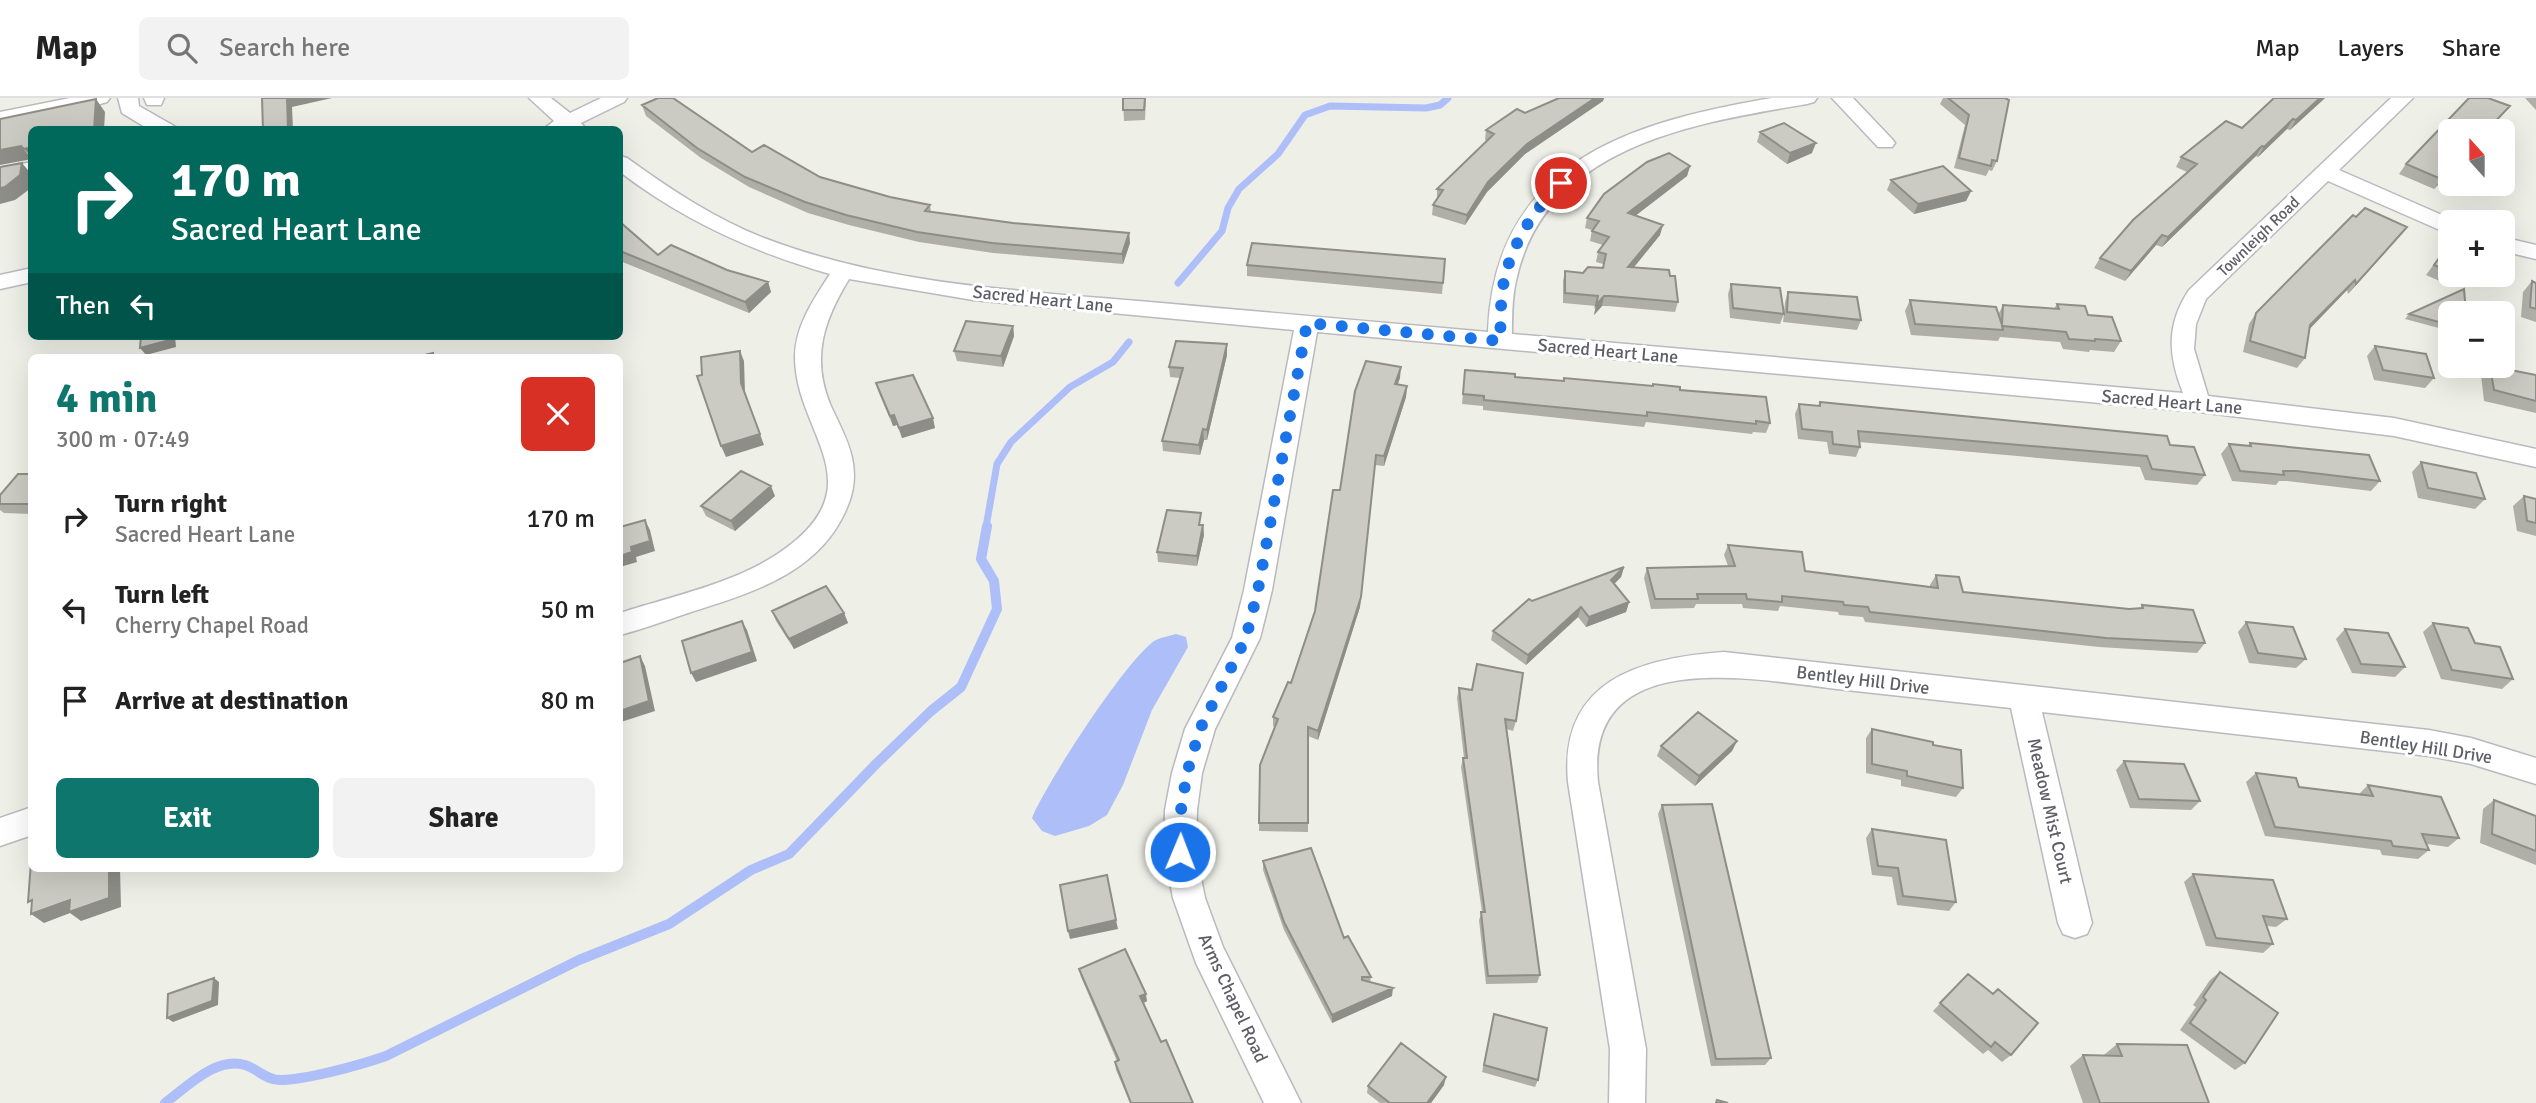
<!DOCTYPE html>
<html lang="en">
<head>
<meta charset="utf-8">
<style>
  body { margin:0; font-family:Signika,sans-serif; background:#f2f2f2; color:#222; height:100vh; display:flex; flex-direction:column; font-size:26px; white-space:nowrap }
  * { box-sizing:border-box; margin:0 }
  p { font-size:23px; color:#767676 }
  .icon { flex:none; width:38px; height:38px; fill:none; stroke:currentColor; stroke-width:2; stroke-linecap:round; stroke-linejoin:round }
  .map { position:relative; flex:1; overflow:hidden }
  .drawer { position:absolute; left:28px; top:256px; width:595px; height:518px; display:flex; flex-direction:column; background:#fff; border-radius:10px; box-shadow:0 7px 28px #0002 }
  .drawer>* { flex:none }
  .hud { position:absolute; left:28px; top:28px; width:595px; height:214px; border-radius:10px; box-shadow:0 7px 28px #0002; background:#00695c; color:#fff; overflow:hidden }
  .needle { width:46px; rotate:339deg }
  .tools { position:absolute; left:2438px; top:21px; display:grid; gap:14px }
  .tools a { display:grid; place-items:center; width:77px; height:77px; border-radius:10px; background:#fff; box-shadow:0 7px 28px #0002; font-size:35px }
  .pin { position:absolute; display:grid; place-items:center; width:60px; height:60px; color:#fff; margin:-30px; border:4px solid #fff; border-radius:50%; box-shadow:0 2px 7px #0007 }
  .me { position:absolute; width:77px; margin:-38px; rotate:1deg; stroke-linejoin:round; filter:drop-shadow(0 0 5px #0008) }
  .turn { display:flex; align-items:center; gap:24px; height:147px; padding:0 28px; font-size:32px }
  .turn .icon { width:91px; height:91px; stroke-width:2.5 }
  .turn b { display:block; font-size:49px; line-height:60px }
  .then { display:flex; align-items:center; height:66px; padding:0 28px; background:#0003; gap:14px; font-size:26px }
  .round { display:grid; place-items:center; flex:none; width:74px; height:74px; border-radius:10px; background:#f2f2f2 }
  .overview { display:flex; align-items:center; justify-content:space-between; height:119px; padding:0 28px }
  h1 { font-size:42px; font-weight:700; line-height:52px; color:#0f766e }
  .primary-button { display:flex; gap:14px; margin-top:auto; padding:14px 28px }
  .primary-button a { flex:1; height:80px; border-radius:10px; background:#0f766e; color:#fff; font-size:28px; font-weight:700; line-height:80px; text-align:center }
  .primary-button a+a { background:#f2f2f2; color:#222 }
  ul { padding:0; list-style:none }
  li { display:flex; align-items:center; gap:21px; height:91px; padding:0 28px }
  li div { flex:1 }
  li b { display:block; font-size:26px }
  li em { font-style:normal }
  header { display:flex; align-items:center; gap:42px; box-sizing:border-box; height:98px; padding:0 35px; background:#fff; border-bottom:2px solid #e0e0e0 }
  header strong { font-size:33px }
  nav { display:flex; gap:38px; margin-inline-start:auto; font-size:24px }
  .search { width:490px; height:63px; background:#f2f2f2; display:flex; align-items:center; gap:18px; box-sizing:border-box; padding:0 24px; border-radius:10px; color:#767676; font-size:26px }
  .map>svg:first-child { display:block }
</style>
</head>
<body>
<header>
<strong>Map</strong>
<div class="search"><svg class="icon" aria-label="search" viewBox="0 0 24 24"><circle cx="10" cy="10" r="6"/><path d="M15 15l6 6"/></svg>Search here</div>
<nav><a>Map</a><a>Layers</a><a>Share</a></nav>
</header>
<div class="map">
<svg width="2536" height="1005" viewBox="0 0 2536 1005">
  <rect width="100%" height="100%" fill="#eeefe7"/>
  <path fill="#adbef9" d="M1176,536L1186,539L1188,549L1152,612L1123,687L1107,717L1089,728L1055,738L1042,733L1032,720C1044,689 1129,557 1156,542C1162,539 1170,538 1176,536Z"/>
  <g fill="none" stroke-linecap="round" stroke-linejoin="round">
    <path stroke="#adbef9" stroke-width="7" d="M1178,185L1222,133L1228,110L1239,91L1278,56L1305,17L1330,8L1426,10L1440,7L1448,0
      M986,429L997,366L1011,344L1070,289L1113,264L1129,244"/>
    <path stroke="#adbef9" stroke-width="10" d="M165,1005C187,989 216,958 245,967C258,971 266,982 280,982C306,982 360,967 386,958L579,862L669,826L751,772L789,756L877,665L931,613L961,589L997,511L994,483L981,461L987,428"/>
    <g stroke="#b9b9bf" stroke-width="3">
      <path id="minor" d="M70,0H110L107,4L100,6L0,26V14Z
        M118,0H138L139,8L181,32H150L122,15Z
        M144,0H164L161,7H147Z
        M529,0H551L570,15L601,0H627L624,4L581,25L587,32H542L554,23Z
        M1772,0H1817L1814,4L1807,6C1695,25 1544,48 1516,183C1512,200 1512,218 1512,236L2183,295C2168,257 2166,227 2189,192L2391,0H2413L2339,72L2458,124H2450V135L2442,133L2328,83L2206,201L2196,226L2194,251L2208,298L2394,320L2536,351V369L2394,338L2199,314L1317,234L1272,492L1260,540L1215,631L1202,675L1197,712L1196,754L1205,800L1223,849L1301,1005H1264L1196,865L1173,800L1164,754L1165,712L1172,675L1185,631L1232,540L1244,492L1294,232L973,202L849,181C824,222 811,259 830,306C838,324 848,341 852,360C857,383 852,402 841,422C811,478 747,496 691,514C667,522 643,531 620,537V515C672,498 733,486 779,455C879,387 795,336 795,259C795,228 814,201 830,176C753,154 684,123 620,74V58L627,60C670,91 715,121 764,140C886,187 1021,193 1150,204C1263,214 1376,224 1488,234C1494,64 1630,24 1772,0Z
        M1832,0H1853L1892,41L1895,45L1892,49H1878Z
        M32,64V76L0,82V70Z
        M2502,139L2536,147V161L2502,153Z
        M32,170V184L0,191V177Z
        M1724,554L2429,632L2471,640L2536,660V686L2471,666L2429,658L2042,614L2092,825L2087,836L2075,840L2063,836L2058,825L2011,610C1953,604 1895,597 1837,591C1752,581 1584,546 1598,684L1646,951L1645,1005H1609L1610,951L1568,684C1559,582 1640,560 1724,554Z
        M32,709V737L0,748V720Z"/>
    </g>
    <use href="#minor" fill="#fff" fill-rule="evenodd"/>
  </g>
  <path fill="#afafa8" d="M1123,0H1146L1145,22L1124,23Z
    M1559,0H1604L1603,3L1525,56L1487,94L1465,127L1432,117L1433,107L1437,101V91L1487,43L1485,42L1486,32Z
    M1943,0H2005L1997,63L1992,73L1989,72L1986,78L1954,70L1965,27L1940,6Z
    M2274,0H2325L2290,32L2287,31L2258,59L2256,58L2162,149L2156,147L2125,183L2094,170L2100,160L2187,74L2176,69L2181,59L2242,30Z
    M2469,0H2488L2510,8L2488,33H2450V74L2434,91L2399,76L2406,66Z
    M2525,0H2536V12Z
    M642,7L752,54L820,79L890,99L930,107L931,114L1013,125L1129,135L1130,145L1123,166L993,155L919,144L849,127L808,115L749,89L701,60L646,18Z
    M1760,34L1812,55L1787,66L1757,44Z
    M1690,68L1687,78L1635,118L1660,137L1634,169L1670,178L1678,204L1675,214L1608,208H1602L1594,217L1596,208L1563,205V183L1565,173L1583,175L1603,170V166L1596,164L1598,154L1603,147L1590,143L1592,132L1585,130L1587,120Z
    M1891,82L1971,93L1966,103L1914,116L1887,92Z
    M2356,119L2399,139L2348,196L2347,192L2310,230L2305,260L2297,270L2243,254L2249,226L2256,215Z
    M620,124L658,157L727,172L768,184L771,194L749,215L620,163Z
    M2449,146L2450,147V177H2462L2453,189L2426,177Z
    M1445,161L1442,196L1247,178V167Z
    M2532,183L2536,185V224L2521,219L2523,194Z
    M1731,186L1784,215L1785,204L1788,194L1861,222L1857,232L1783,224L1784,216L1780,226L1730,220L1728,196Z
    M1910,202L1998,217L2003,207L2054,211L2057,206L2088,217L2121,243L2114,254L2090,252L2089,254L2063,251L2060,244L2000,239L1998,243L1911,237L1905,213Z
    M2450,215V233L2405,221L2409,216Z
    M1013,228L1014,238L1003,269L957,263L954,253Z
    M1227,246V257L1207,342H1204L1200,357L1163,353L1162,343L1180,280L1170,279L1169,269Z
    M2375,248L2434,280L2425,290L2374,282L2367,258Z
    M2489,268L2536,277V315L2484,303L2481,277Z
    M1465,272L1515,279L1563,283L1564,280L1652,288L1653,286L1680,292L1770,325L1766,335L1753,334L1752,336L1646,324L1644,329L1483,312V308L1462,306Z
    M1400,280L1398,286L1407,288L1406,299L1384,368L1375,367L1360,509L1318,642L1308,638V734L1259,733L1260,667L1275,629L1273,628V619L1291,585L1315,513L1340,392Z
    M876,285L935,330L902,340L897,327L893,328L879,295Z
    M1820,304L2170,347L2205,377L2197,387L2145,382L2140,369L1859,344L1860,349L1856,359L1829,356L1827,344L1798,341L1795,316L1799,306L1818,308Z
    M2250,345L2380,383L2371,393L2287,383H2279L2276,387L2232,383L2221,356L2229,346L2248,348Z
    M2421,364L2485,401L2475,411L2418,400L2412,374Z
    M32,376V416L4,415L0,412V397Z
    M775,398L735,433L706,418L701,408Z
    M2524,398L2536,401V438L2517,433L2513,408Z
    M1202,427H1203L1204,437L1197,468L1158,464L1157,454Z
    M1728,447L1805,473L1930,489V487L1936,477L1963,494L2129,511H2140L2142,507L2205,545L2197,555L2099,549L1865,524L1863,519L1839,517L1838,514L1780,508L1778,513L1743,510L1742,506H1696L1694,510L1651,511L1644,480L1647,470L1728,468L1724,457Z
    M1624,469L1621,479L1614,486L1629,504L1626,514L1586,529L1578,519L1526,567L1491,542L1493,533L1532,503Z
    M772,513L844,515L848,525L794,551L776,523Z
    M2246,524L2306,561L2296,570L2249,565L2238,534Z
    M2433,525L2475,545L2513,581L2502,591L2441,581L2423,534Z
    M2345,531L2405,569L2395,579L2352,575L2336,541Z
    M1459,590L1516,623L1513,633L1507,631L1540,877L1537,885L1486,886L1479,822L1482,814L1461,669L1463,660H1464L1457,600Z
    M1872,631L1963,690L1956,699L1901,688V682L1866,675V640Z
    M1737,643L1732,653L1695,688L1657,658L1661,648Z
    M2124,663L2200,703L2191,712L2130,710L2116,672Z
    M2256,675L2299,689L2358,697L2368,687L2459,740L2448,749L2427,746L2429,752L2418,761L2382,757L2380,752L2265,738L2246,684Z
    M2494,702L2536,718V767L2480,745L2483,711Z
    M1662,707L1771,960L1765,967L1711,968L1658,716Z
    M1872,731L1956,804L1949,813L1897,807L1892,779L1872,777L1866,740Z
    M1263,763L1344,840L1371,879L1370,884L1392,898L1332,925L1284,832L1263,772Z
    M2193,776L2287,821L2276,829L2267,828L2273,846L2263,855L2206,848L2184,784Z
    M1079,871L1147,903L1143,905L1161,944L1193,1005H1130L1116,972L1115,964L1117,963L1081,879Z
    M2220,874L2245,965L2235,972L2180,932L2196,909L2193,907L2210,882Z
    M1968,876L2011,957L2002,964L1988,952L1983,956L1933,913Z
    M1494,916L1538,982L1535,989L1482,974Z
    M2117,946L2209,1005H2083L2070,968L2083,957H2104Z
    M1444,987L1431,1005H1380L1367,995L1368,988Z"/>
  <path fill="#8e8e88" d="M290,0H332L292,9L293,32H288L287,1Z
    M1595,0H1604L1603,3L1525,56L1487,94L1465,127L1467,117L1488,84L1527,46Z
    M2320,0H2325L2290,32L2296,22Z
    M96,1L105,14L104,32H94Z
    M2510,8L2488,33H2486Z
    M2293,21L2287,31L2258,59L2264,49Z
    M1816,45L1812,55L1787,66L1790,55Z
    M21,48L32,61L0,67V52Z
    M2262,48L2256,58L2162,149L2168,139Z
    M32,49V60L24,51Z
    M22,65L32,77L31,90L15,102L0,106V90Z
    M1690,68L1687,78L1626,125L1628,115Z
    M2450,72V74L2434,91L2441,81Z
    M1971,93L1966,103L1914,116L1918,106Z
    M1663,127L1660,137L1626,179L1628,169Z
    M2407,129L2399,139L2348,196L2356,186Z
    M1129,135L1130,145L1123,166L1122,156Z
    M2162,137L2156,147L2125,183L2131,173Z
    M2355,182L2347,192L2303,238L2310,227Z
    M768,184L771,194L749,215L745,204Z
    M1604,198L1602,208L1594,217L1596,207Z
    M1013,228L1014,238L1003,269L1001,258Z
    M170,238H175L176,249L146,257L140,250Z
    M1227,246V257L1207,342V332Z
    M740,253L744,263L745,295L764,347L726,359L721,348L741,285Z
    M1401,269L1400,280L1394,296L1395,286Z
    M1407,288L1406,299L1384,368V358Z
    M894,317L897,327L893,328L890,318Z
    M933,320L935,330L902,340L899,330Z
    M1203,331L1204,342L1200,357L1199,347Z
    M1376,357L1360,509L1318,642V633Z
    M771,388L775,398L735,433L731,423Z
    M645,422L650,432L655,453L636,459L637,464L620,469V458L631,449Z
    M1203,427L1204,437L1197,468V458Z
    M1624,469L1621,479L1608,492L1611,482Z
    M1629,504L1626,514L1586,529L1589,519Z
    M1581,509L1578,519L1526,567L1528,557Z
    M844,515L848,525L794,551L789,541Z
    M742,523L747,532L757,563L696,584L691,575Z
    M640,558L645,568L655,613L621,624L620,622V613Z
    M1737,643L1732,653L1695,688L1699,678Z
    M109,770H120L121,809L81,823L70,815L44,825L31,816Z
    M1116,822L1118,831L1070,841L1068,833Z
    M214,880L219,884L218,907L173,924L167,920Z
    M1393,890L1392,898L1332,925V917Z
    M1146,896L1147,903L1142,906L1140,898Z
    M1446,979L1444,987L1431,1005H1427Z"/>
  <path fill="#cbcbc3" stroke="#8e8e88" stroke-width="2" d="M262,0H290L287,1L288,32H263Z
    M658,0H673L752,54L764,47L820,79L890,99L930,107L925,113L1013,125L1129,135L1122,156L992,145L917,134L846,117L805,104L745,79L697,50L642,7Z
    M1123,0H1145L1144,12H1123Z
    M1559,0H1595L1527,46L1488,84L1467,117L1433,107L1443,92L1437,91L1494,36L1486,32L1517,11L1525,15Z
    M1948,0H2005L2009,2L1997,63L1992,62L1991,68L1959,60L1969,17Z
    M2274,0H2320L2296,22L2293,21L2264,49L2262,48L2168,139L2162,137L2131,173L2100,160L2133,122L2197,66L2181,59L2226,23L2242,30Z
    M2469,0H2488L2510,8L2486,33H2450V72L2441,81L2406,66Z
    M96,1L94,32H32V49L24,51L21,48L0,52V21Z
    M1784,25L1816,45L1790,55L1760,34Z
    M1669,55L1690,68L1628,115L1663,127L1628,169L1669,172L1670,178H1675L1678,204L1610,198H1604L1596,207L1598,198L1565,195V173L1583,175L1588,169L1603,170L1606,156L1598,154L1609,139L1592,133L1599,123L1587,120L1604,96L1647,64Z
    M22,65L20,77L5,89L0,90V69Z
    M1943,68L1971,93L1918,106L1891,82Z
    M2365,110L2407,129L2356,186L2355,182L2310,227L2305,260L2250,243L2256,215L2353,117L2356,119Z
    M620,124L658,157L671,147L727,172L768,184L745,204L620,153Z
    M1252,145L1445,161L1443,185L1247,167Z
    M2449,146L2450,147V174L2434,167Z
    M2532,183L2536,185V211L2530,209Z
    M1731,186L1780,190L1784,216L1733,210Z
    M2464,191L2466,215H2450V227L2409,216Z
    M1788,194L1857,199L1861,222L1787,214Z
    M1910,202L1996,209L2002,227L2003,207L2059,211L2057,206L2085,208L2088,217L2112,219L2121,243L2095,241V243L2069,241L2066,234L2002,228L2003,232L1915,226Z
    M966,223L1013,228L1001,258L954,253Z
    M141,238H170V242L140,250Z
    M1176,243L1227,246L1207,332L1203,331L1199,347L1162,343L1183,270L1169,269Z
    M2375,248L2426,256L2434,280L2383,272Z
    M740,253L741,285L760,336L721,348L697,278L702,277L701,259Z
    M433,255V259H416Z
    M1366,263L1401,269L1395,286L1407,288L1384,358L1376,357L1361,499L1318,633L1308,629V725H1259L1260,667L1278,621L1273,619L1288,584L1291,585L1315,513L1333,392H1340L1355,293Z
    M2490,268L2536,277V303L2494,292Z
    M1465,272L1515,276V279L1564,283V280L1653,288V286L1680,289V292L1766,299L1770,325L1756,323V326L1647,314V318L1484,302V298L1463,296Z
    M913,277L933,320L899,330L894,317L890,318L876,285Z
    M1820,304L2167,338L2170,347L2194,349L2205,377L2152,371L2147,358L1858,333L1860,349L1833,346L1832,334L1802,331L1799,306L1820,308Z
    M2250,345L2369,357L2380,383L2296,373H2283L2284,377L2240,373L2229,346L2251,348Z
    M2421,364L2476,375L2485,401L2428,390Z
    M741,373L771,388L731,423L701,408Z
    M18,376H32V406H0V397Z
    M2524,398L2536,401V425L2527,423Z
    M1167,412L1201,415L1199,427H1203L1197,458L1157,454Z
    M645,422L650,443L631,449L632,454L620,458V429Z
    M1728,447L1802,454L1805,473L1938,490L1936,477L1959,479L1963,494L2129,511L2143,510L2142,507L2193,512L2205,545L2106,540L1870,514L1868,509L1844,507L1843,504L1782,498V504L1747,501L1746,496H1697L1698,501H1655L1647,470L1735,468Z
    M1624,469L1611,482L1629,504L1589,519L1581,509L1528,557L1493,533L1529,501L1532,503Z
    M826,488L844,515L789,541L772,513Z
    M742,523L752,554L691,575L682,543Z
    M2246,524L2293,529L2306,561L2258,555Z
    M2433,525L2468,530L2475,545L2500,549L2513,581L2452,572Z
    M2345,531L2388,535L2405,569L2361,566Z
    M640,558L649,603L620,613V565Z
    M1477,566L1523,575L1516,623L1505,621L1540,877L1488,878L1481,814H1485L1463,660H1467L1459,590L1472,592Z
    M1698,614L1737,643L1699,678L1661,648Z
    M1872,631L1933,644V647L1961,652L1963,690L1907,678V673L1872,666Z
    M2124,663L2184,666L2200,703L2139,701Z
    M2256,675L2296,680L2299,689L2373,698L2368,687L2441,699L2459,740L2422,736L2429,752L2393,748L2391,743L2275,729Z
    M2494,702L2536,718V753L2492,736Z
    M1712,706L1771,960L1716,961L1662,707Z
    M1872,731L1946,742L1956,804L1903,798L1898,770L1878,768Z
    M1311,750L1344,840L1348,838L1371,879H1362V882L1393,890L1332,917L1284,824L1263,763Z
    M31,764L32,770H109V800L69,814L70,802L31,816L32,802L28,804Z
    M2193,776L2273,782L2287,821L2263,818L2273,846L2216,840Z
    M1107,777L1116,822L1068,833L1060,787Z
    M1125,851L1146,896L1140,898L1161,944L1166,942L1193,1005H1131L1115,964L1119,962L1079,871Z
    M2220,874L2278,915L2245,965L2190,925L2206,902L2203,899Z
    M1968,876L1993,896L1998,891L2038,925L2011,957L1995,944L1991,949L1940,905Z
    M214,880L212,903L167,920L168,896Z
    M1494,916L1547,930L1538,982L1484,967Z
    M1401,945L1446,979L1427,1005H1390L1368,988Z
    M2117,946L2187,947L2209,1005H2100L2083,957L2122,958Z
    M1717,1002L1728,1005H1716Z"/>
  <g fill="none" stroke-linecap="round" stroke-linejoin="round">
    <path stroke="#1a73e8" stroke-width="12" stroke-dasharray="0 21.6" d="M1180,754L1181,712L1187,675L1200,631L1246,540L1258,492L1307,225L1500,243C1501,223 1500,202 1504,183C1512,145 1534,112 1561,85"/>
  </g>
  <g text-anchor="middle" stroke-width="6" stroke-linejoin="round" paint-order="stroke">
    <g font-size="16" fill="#5e5f66" stroke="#fff">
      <text transform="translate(2258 138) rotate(-44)" y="6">Townleigh Road</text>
    </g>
    <g font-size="18" fill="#5e5f66" stroke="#fff">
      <text transform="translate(1043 201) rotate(6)" y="6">Sacred Heart Lane</text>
      <text transform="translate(1608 253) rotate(5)" y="6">Sacred Heart Lane</text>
      <text transform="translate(2172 304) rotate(5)" y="6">Sacred Heart Lane</text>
      <text transform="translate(1863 582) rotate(7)" y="6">Bentley Hill Drive</text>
      <text transform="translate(2426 649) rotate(9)" y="6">Bentley Hill Drive</text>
      <text transform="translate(2050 713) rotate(77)" y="6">Meadow Mist Court</text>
      <text transform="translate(1233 900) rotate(65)" y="6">Arms Chapel Road</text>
    </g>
  </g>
</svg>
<div class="tools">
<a><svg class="needle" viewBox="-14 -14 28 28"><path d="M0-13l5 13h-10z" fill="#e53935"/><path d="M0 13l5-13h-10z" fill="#767676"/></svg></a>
<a>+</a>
<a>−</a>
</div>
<div class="pin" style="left:1561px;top:85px;background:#d93025"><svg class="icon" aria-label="arrive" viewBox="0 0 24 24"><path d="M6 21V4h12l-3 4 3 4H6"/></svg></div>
<svg class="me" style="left:1180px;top:754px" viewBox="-20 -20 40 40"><circle r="17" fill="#1a73e8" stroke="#fff" stroke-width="3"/><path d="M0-11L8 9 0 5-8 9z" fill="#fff"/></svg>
<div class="hud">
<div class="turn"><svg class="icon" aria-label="right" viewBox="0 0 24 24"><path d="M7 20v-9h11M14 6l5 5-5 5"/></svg><div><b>170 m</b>Sacred Heart Lane</div></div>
<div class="then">Then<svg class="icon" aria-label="left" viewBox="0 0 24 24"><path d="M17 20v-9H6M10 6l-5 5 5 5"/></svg></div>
</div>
<section class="drawer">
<div class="overview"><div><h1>4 min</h1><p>300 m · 07:49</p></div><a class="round" style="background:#d93025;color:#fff"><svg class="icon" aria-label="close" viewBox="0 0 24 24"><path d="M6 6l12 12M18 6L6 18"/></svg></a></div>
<ul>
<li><svg class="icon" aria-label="right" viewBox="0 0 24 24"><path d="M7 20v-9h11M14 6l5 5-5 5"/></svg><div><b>Turn right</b><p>Sacred Heart Lane</p></div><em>170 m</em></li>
<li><svg class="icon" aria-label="left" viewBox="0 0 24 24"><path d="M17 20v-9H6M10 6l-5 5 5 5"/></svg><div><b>Turn left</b><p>Cherry Chapel Road</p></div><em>50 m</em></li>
<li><svg class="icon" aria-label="arrive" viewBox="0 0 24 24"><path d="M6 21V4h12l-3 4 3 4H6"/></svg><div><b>Arrive at destination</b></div><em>80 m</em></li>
</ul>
<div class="primary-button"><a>Exit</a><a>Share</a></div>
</section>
</div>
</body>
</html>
